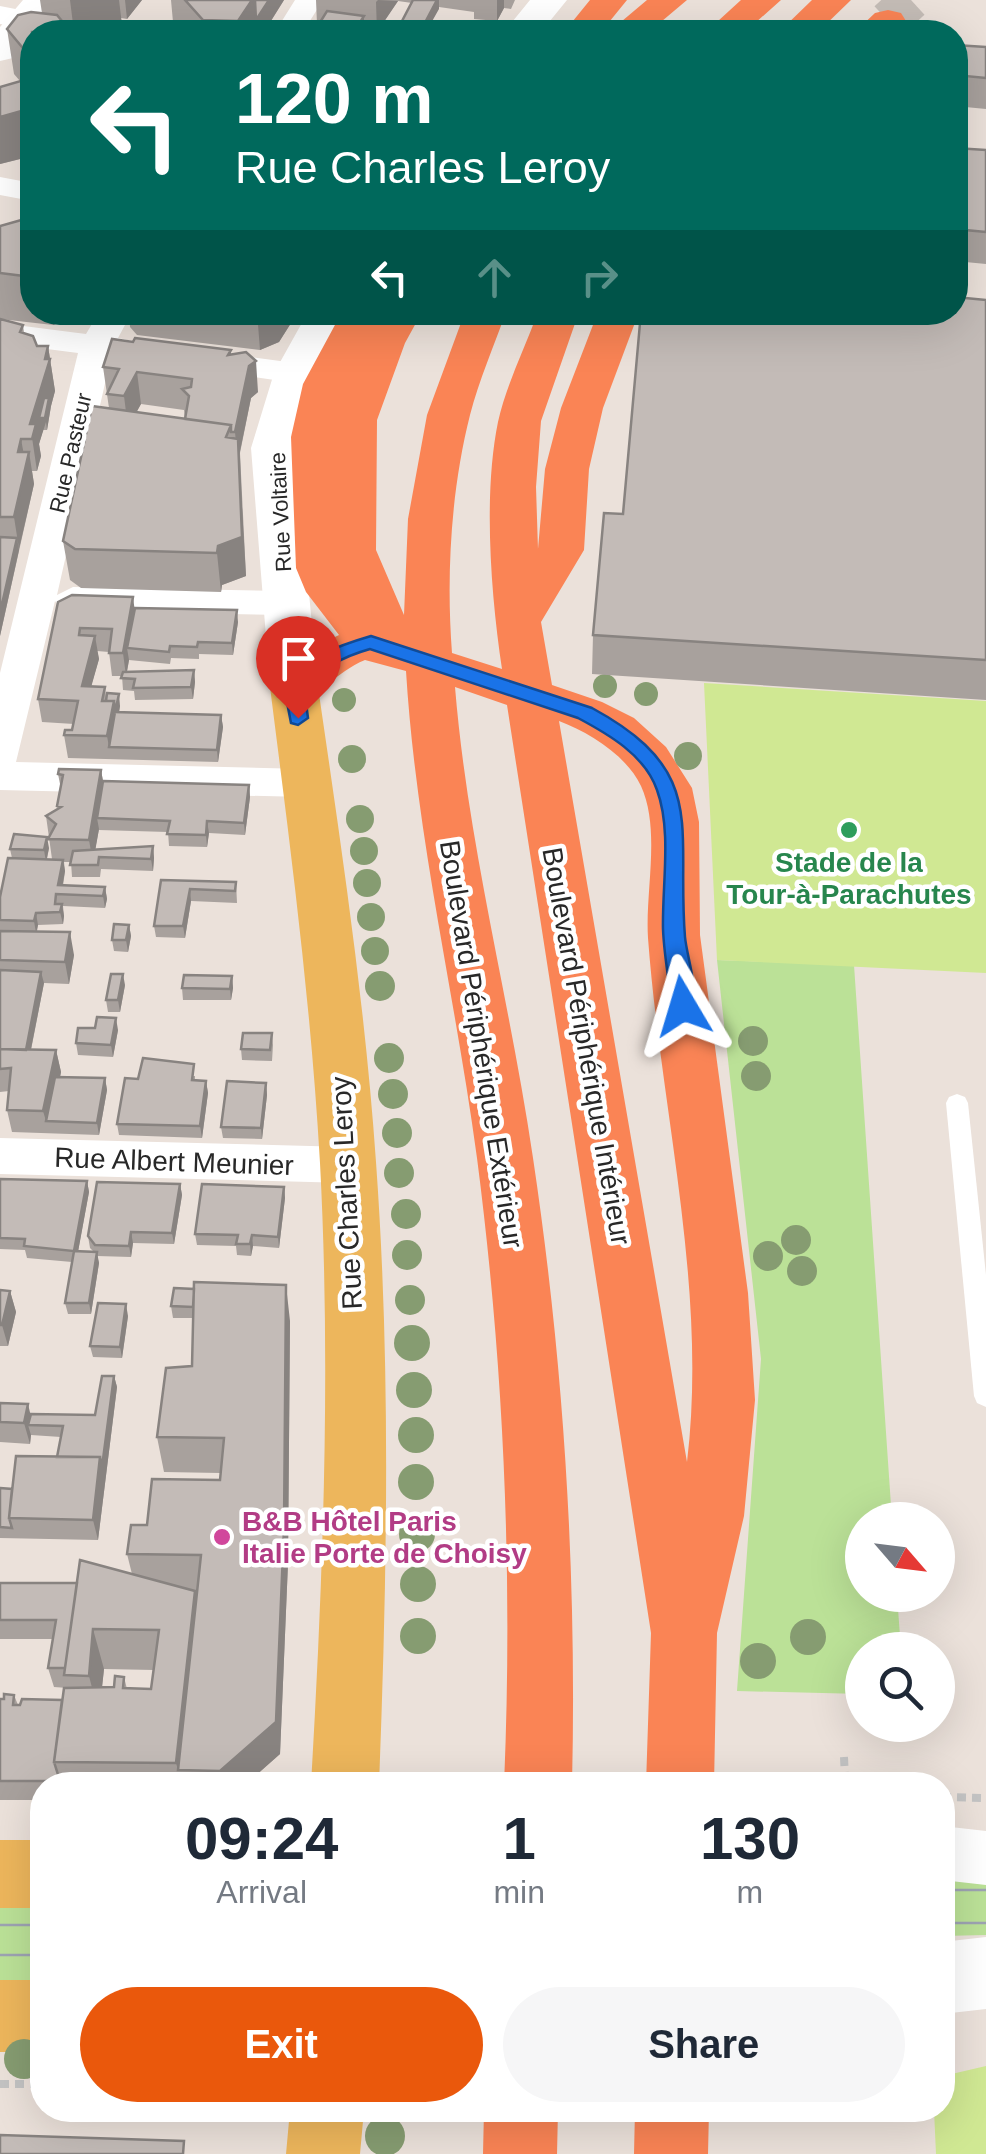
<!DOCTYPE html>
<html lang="en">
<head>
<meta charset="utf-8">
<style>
  body { margin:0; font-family:Helvetica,sans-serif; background:#f6f6f7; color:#1f2937; height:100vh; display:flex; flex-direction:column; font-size:38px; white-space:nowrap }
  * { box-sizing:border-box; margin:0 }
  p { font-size:32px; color:#747a83 }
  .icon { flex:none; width:55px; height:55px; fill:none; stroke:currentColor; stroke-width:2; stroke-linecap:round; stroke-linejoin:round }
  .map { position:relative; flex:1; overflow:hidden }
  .drawer { position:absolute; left:30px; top:1772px; width:925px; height:350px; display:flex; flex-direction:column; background:#fff; border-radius:40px; box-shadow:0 10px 40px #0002 }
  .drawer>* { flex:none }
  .banner { position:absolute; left:20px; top:20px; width:948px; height:305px; border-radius:40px; box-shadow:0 10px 40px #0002; background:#00695c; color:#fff; overflow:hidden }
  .needle { width:65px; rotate:118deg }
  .tools { position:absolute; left:845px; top:1502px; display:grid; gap:20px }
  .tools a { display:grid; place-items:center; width:110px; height:110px; border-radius:50%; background:#fff; box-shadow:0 10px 40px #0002; font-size:50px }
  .pin { position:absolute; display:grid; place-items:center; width:85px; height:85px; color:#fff; margin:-102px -42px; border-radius:50% 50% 50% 0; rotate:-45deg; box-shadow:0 0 10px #0007 }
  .pin .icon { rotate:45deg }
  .me { position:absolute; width:110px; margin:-55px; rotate:353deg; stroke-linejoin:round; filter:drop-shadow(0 0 8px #0008) }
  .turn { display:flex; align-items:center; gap:35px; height:210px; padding:0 50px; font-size:45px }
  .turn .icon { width:130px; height:130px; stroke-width:2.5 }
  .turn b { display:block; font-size:70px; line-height:85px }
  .lanes { display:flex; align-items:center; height:95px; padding:0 50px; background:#0003; justify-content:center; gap:50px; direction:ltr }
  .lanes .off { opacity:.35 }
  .eta { display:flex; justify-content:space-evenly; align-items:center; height:170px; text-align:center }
  .eta b { font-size:60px; font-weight:700; line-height:70px }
  .cta { display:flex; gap:20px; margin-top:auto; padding:20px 50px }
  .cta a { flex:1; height:115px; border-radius:60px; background:#ea580c; color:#fff; font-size:40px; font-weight:700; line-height:115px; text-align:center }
  .cta a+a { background:#f6f6f7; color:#1f2937 }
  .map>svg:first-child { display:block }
</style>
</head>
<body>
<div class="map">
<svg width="986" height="2154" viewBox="0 0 986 2154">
  <rect width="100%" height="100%" fill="#ebe1da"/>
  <path fill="#bbe197" d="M717,960L854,965L892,1520H862V1595H897L901,1650H862V1694L737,1691L761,1359Z
    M942,1877H986V1935L943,1936Z
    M42,1891V1989L0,1990V1892Z"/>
  <path fill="#d0e893" d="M704,683L986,701V973L717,960Z
    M986,2066V2154H936L934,2110H942L943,2076Z"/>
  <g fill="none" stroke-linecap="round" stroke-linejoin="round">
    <path stroke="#c4bcb6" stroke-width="40" stroke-dasharray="40 20" stroke-linecap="butt" d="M888,21L911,0"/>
    <path stroke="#c3c3c3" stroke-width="8" stroke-dasharray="9 6" stroke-linecap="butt" d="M844,1757L845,1779
      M942,1797L986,1798
      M0,2084H42"/>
    <path fill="#fff" fill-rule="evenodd" d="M957,1094L965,1097L968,1103L986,1275V1407L977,1403L974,1396L946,1103L949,1097Z"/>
    <path fill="#fff" fill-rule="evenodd" d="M295,0H323L303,32H275Z
      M0,6L36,13L41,19L26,28L0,24Z
      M0,177L32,183V201L0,195Z
      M99,312H132L118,338L137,342L142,349L137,356L111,357L57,595L73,587L286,591L299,594L305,603L299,612L286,615L73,611L60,608L55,601L16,762L305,769L319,773L325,783L319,793L305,797L0,790V673L78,353L0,343V323L86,334Z
      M198,350L295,363L307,366L312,373L307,380L295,383L186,367L181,360L186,353Z
      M0,1138L348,1147L364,1152L371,1165L364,1178L348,1183L0,1174Z
      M942,1826L986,1831V1885L942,1880Z"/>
    <path fill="#fff" fill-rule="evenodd" d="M23,0H60L13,58L0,61V27Z
      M530,0H567L541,32H504Z
      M308,312H349L316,373L295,448L318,687L311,698L294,703L277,698L270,687L251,448L274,373Z
      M986,1937V2009L942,2014V1942Z"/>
    <path fill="#edb65c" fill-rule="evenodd" d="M294,671L311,676L318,687C341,845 365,1003 376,1162C391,1370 387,1577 379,1785H311C323,1578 331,1370 320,1163C311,1003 290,845 270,687L277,676Z
      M0,1840H42V1908H0Z
      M0,1980H42V2052H0Z
      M290,2110H364L360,2154H286Z"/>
    <path fill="#fa8455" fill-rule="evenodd" d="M590,0H627L601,32H564Z
      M647,0H687L649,32H609Z
      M741,0H781L745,32H706Z
      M812,0H851L818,32H779Z
      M888,10L901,13L906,21L895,32H855L875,13Z
      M342,312H422L405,343L377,420L376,550L404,615L408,519L427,415L465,312H506C494,346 479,380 470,415C451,490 446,575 452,653L502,669C491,596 483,495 498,422C506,385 525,348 538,312H579L541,421L536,487L538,549L545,469L561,408L598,312H639L603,408L589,469L584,550L541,622L552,685L602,702L634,718L666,747L692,788L699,822L700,935L748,1293L755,1400L744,1516L717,1633L714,1785H646L651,1633L507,705L455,687C468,846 510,1001 533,1158C564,1365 577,1575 572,1785H504C513,1576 504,1366 477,1158C455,995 416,835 406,671L365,660C332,673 314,708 277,698L270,687L302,653L339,635L306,592L296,568L291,437L303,384ZM559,721C589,732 627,756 641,786C661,830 645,891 648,938C661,1112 708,1288 687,1462Z
      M484,2110H558L557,2154H483Z
      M635,2110H709L708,2154H634Z"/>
    <path stroke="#9da3b2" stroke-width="2.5" d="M942,1890H986
      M942,1923H986
      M0,1925H42
      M0,1955H42"/>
  </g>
  <g fill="#869c71">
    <circle cx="605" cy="686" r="12"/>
    <circle cx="646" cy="694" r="12"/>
    <circle cx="344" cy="700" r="12"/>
    <circle cx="688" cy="756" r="14"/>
    <circle cx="352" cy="759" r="14"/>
    <circle cx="360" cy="819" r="14"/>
    <circle cx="364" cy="851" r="14"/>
    <circle cx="367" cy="883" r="14"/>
    <circle cx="371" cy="917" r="14"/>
    <circle cx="375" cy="951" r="14"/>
    <circle cx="380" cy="986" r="15"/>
    <circle cx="753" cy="1041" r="15"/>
    <circle cx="389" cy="1058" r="15"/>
    <circle cx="756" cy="1076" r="15"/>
    <circle cx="393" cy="1094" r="15"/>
    <circle cx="397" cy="1133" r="15"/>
    <circle cx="399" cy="1173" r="15"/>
    <circle cx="406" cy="1214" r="15"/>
    <circle cx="796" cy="1240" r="15"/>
    <circle cx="407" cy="1255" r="15"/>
    <circle cx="768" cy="1256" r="15"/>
    <circle cx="802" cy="1271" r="15"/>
    <circle cx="410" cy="1300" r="15"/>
    <circle cx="412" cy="1343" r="18"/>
    <circle cx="414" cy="1390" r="18"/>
    <circle cx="416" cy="1435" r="18"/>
    <circle cx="416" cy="1482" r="18"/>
    <circle cx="417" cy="1534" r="18"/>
    <circle cx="418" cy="1584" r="18"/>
    <circle cx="418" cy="1636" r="18"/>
    <circle cx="808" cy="1637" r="18"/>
    <circle cx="758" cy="1661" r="18"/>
    <circle cx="24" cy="2059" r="20"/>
    <circle cx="385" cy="2136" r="20"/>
  </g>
  <path fill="#a8a19d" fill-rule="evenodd" d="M40,0H142L127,19L121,18L122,25L116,32H32V156L0,164L20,81L14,74L7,29L42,13Z
    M171,0H284L264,32H188L187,24L173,22Z
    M316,0H515L511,9L504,8L497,21L474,19V12L439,7L426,32H401V23L412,3L398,1L377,32L364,31V32H314L319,24H317Z
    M955,45L986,47V109L955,106Z
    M955,148L986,150V264L955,261Z
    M32,217V312H86L84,314L53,325L0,319V226Z
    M986,300V700L592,674L593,635L623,514Z
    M129,312H298L279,342L260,350L137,335L130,327Z
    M0,319L23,325L24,333L37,346H48L55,391L51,406L47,430H43L39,444L41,456L37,471H32L34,484L0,636Z
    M231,350V354L258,392L251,398L240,453L246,576L222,585L221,592L81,588L70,580L63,541L109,408L103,367ZM141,404L184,410L185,419L136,412Z
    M72,595L135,608L238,622L233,655L199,654V659L171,658L170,664L129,660L127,672L194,670L195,682L193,699L135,700L134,691L123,690L122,676H112L109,652L97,651L99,659L91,686L105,687L106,698L120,706L119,712L221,715L223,727L218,762L68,758L64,735L72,730L74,724L42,722L38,699Z
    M101,770L103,781L249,785L250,797L245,835L209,833L207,847L169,846L168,832L99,830V829L95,850L153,846L154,858L153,871L101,869L100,877H72L71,862H64L65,871L63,886L105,887L107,899L105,908L63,906L64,916L63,924L38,925L37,932L74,955L69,984L44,983L31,1050H56L61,1072L60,1077L105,1078L107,1090L99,1135L12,1132L7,1110L9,1091L0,1092V897L12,858L10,849L49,848L47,859H52L46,816L57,809L61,789L58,774Z
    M161,880L236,882L237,903L191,901L185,938L156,937L154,926Z
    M129,925L131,936L128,952L114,951L112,940Z
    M232,976L233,988L231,1000H183L182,988Z
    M125,985L120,1012H108L106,1000Z
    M95,1028L118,1030L113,1057L78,1055L76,1043Z
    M272,1033L273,1045L272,1061L242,1060L241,1049Z
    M195,1076V1080L206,1081L208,1093L202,1138L119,1135L117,1124L138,1079Z
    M266,1083L267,1095L262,1139L223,1138L221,1127Z
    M0,1179L87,1181L89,1192L78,1251L94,1252L90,1248L88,1236L180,1184L182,1195L174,1244L133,1243L131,1257L97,1256L99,1263L91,1314H68L65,1303L72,1262L27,1258L25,1250L0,1249Z
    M284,1187L285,1198L279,1248L253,1246L251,1256L237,1255L236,1246L197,1245L195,1234Z
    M174,1288L290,1321L288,1563L280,1754L245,1785H42V1800H0V1699L14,1695L18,1705L62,1700L68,1688L54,1687L48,1668L53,1639H0V1583H77L132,1574L127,1554L147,1525L220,1480V1473L164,1472L157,1437L192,1366L193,1318H173L171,1306ZM104,1669L154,1670L151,1689H127L124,1677L114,1687H102Z
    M0,1290L10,1291L16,1312L8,1346H0Z
    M128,1316L122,1358L93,1357L90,1346Z
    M114,1376L117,1387L98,1540L0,1538V1488L12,1489L57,1457L61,1437L31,1435L30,1444L0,1442V1403L31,1414L95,1415Z"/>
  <path fill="#888380" d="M70,0H119L122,25L116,32H74Z
    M125,0H142L127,19Z
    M252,0H284L264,32H239L238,21Z
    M378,0L398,1L377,32L376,2Z
    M437,0H439V9L426,32H420Z
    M497,0H504V8L497,21Z
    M364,16V32H354Z
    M32,108V156L0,164V117Z
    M51,312H86L84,314L53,325Z
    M257,312H298L279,342L260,350Z
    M48,346L55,391L51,406L47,430L46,422L39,444L41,456L37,471L30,424Z
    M256,361L258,392L251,398L239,456L246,576L222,585L221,592L217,553L238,464L235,432L249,366Z
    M137,372L141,404L128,428L124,396Z
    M21,439L26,466L29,452L34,484L19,549L14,517L18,452Z
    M17,538L19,550L0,636V613Z
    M133,597L136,620L127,648L129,660L126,676L123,653Z
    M237,610L238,622L233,655L232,643Z
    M95,636L99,659L85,709L82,686Z
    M194,670L195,682L193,699L191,687Z
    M119,694L120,706L117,724L115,712Z
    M114,701L117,724L109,747L107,736Z
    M221,715L223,727L218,762L217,750Z
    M101,770L105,793L97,818L99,829L93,863L89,840Z
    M249,785L250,797L245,835L244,823Z
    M207,821L209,833L207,847L206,835Z
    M47,837L49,848L46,862L44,850Z
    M153,846L154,858L153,871L151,859Z
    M63,860L65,871L61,894L58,885Z
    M105,887L107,899L105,908L103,896Z
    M190,889L191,901L185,938L183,926Z
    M62,904L64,916L63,924L60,912Z
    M36,913L38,925L36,933L34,921Z
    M129,925L131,936L128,952L126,940Z
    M70,932L74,955L69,984L65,962Z
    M41,972L44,983L28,1064L26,1052Z
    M123,974L125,985L120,1012L118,1000Z
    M232,976L233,988L231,1000L230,989Z
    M116,1018L118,1030L113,1057L111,1045Z
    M56,1050L61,1072L51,1122L46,1121L43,1111Z
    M105,1078L107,1090L99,1135L97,1123Z
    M206,1081L208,1093L202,1138L200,1126Z
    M266,1083L267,1095L262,1139L261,1128Z
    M87,1181L89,1192L76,1263L74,1251Z
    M180,1184L182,1195L174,1244L172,1233Z
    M284,1187L285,1198L279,1248L278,1237Z
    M131,1232L133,1243L131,1257L129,1246Z
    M252,1235L253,1246L251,1256L250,1244Z
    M97,1252L99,1263L91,1314L89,1303Z
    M286,1285L290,1321L288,1563L280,1754L245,1785H223L220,1771Z
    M10,1291L16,1312L8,1346L2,1325Z
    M126,1304L128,1316L122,1358L120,1347Z
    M114,1376L117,1387L98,1540L93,1520L100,1457Z
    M28,1404L33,1425H28L31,1435L30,1444L24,1423Z
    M195,1591L202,1631L178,1770L176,1763Z
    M93,1629L104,1669L99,1715L89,1676Z"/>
  <path fill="#c3bbb7" stroke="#888380" stroke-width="2.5" d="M185,0H252L238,21L203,20Z
    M255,0H269L256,20Z
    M413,0H437L420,32H413L416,25L401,23Z
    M327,11L364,16L354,32H314Z
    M31,12L57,15L71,32H32V59L7,29L18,15Z
    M955,45L986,47V78L956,75L955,91Z
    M32,64V108L0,117V87L21,81L29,65Z
    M955,148L986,150V232L955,229Z
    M32,217V277L0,273V226Z
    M955,297L986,300V660L593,635L604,513L623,514L641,312H955Z
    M0,319L23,325L20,332L33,336L37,346H48L45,359H50L30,424H36L32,439H21L18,452H29L14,517H0Z
    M135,338L231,350L228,355L246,352L256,361L249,366L235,432H231V425L185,419L189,396L182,389L191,387L192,379L137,372L124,396L107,394L119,369L103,367L112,339L133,342Z
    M44,398H49L45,418H39Z
    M92,406L231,425L226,437L238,439L242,537L218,546L217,553L75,549L63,541Z
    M0,537L17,538L0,613Z
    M72,595L133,597L123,653H109L112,629L80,628L79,635L95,636L82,686L105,687L102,701H114L107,736L64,735L65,730H72L78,701L38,699L58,602Z
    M135,608L237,610L232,643L198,642L197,647L170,646L169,652L127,648Z
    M194,670L191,687L133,688L135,679L121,678L123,672Z
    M107,693L119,694L115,712L221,715L217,750L109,747L115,712L114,701H106Z
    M59,769L101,770L89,840L48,839L56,824L46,816L61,807L57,806L63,775L58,774Z
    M103,781L249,785L244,823L207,821L206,835L167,834L170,821L97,818Z
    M14,834L47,837L44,850L10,849Z
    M153,846L151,859L99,857L98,865H70L73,851Z
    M8,858L63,860L58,885L105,887L103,896L56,894L55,904H62L60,912L36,913L34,921L0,920V897Z
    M161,880L236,882L235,891L190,889L183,926H154Z
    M114,924L129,925L126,940H112Z
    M0,931L70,932L65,962L0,960Z
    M0,970L41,972L26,1050L0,1049Z
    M111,974H123L118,1000H106Z
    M184,975L232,976L230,989L182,988Z
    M97,1017L116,1018L111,1045L76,1043L78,1028H95Z
    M243,1033H272L270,1050L241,1049Z
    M0,1049L56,1050L43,1111L7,1110L11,1068L0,1069Z
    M143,1058L194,1064L192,1080L206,1081L200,1126L117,1124L125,1078L138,1079Z
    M55,1077L105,1078L97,1123L46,1121Z
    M227,1081L266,1083L261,1128L221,1127Z
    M0,1179L87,1181L74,1251L97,1252L89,1303H65L74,1251L24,1246L25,1239L0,1238Z
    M97,1182L180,1184L172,1233L131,1232L129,1246L95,1245L88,1236Z
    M202,1184L284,1187L278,1237L252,1235L250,1244H236L238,1235L195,1234Z
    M194,1282L286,1285L284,1528L276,1722L220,1771L178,1770L201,1555L127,1554L131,1525H147L152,1479L220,1480L224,1438L157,1437L166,1368L192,1366Z
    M174,1288L194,1289L193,1307L171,1306Z
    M0,1290L10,1291L2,1325H0Z
    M98,1303L126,1304L120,1347L90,1346Z
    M102,1376H114L102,1467L100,1457H57L63,1426L28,1425L31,1414L95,1415Z
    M0,1403L28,1404L24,1423L0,1422Z
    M16,1456L100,1457L93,1520L9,1518Z
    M0,1488L12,1489L9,1518L12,1528L0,1527Z
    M80,1560L195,1591L176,1763L54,1762L64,1688L114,1687L115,1676L124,1677L123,1688L151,1689L159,1630L93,1629L89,1676L64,1675Z
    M0,1583H77L65,1668H48L56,1620H0Z
    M4,1694L14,1695L13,1705H20L22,1699L62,1700L54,1762L60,1781H0V1699H4Z
    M0,2135L184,2141L183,2154H0Z"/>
  <path fill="#1a73e8" stroke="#114b97" stroke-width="2.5" d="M371,636L592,708C710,772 676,826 685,937C687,958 700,993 691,1012L683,1015L672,1006C669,981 664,955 663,929C662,885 672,831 657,790C645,755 608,734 578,718L370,649C345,656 321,668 304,688L308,718L298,725L291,723L284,687C305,657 337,646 371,636Z"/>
  <circle fill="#2e9e5b" stroke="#fff" stroke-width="4" cx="849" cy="830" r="10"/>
  <circle fill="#d1479c" stroke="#fff" stroke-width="4" cx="222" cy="1537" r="10"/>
  <g text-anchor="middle" stroke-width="9" stroke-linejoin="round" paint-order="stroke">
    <g font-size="22" fill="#282828" stroke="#fff">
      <text transform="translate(70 453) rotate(-77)" y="8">Rue Pasteur</text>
      <text transform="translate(280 512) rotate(-93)" y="8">Rue Voltaire</text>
    </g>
    <g font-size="28" font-weight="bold" fill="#27864d" stroke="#fff">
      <text x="849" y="872">Stade de la<tspan x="849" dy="32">Tour-à-Parachutes</tspan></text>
    </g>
    <g font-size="28" fill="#282828" stroke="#fff">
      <text transform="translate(482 1044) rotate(81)" y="10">Boulevard Périphérique Extérieur</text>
      <text transform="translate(587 1046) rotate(80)" y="10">Boulevard Périphérique Intérieur</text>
      <text transform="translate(174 1161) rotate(2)" y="10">Rue Albert Meunier</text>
      <text transform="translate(346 1193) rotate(-93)" y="10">Rue Charles Leroy</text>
    </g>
    <g font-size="28" font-weight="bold" fill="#b23c85" stroke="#fff" text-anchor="start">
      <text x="242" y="1531">B&amp;B Hôtel Paris<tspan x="242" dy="32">Italie Porte de Choisy</tspan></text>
    </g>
  </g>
</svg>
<div class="tools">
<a><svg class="needle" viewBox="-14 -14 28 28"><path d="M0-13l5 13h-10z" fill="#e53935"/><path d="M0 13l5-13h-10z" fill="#747a83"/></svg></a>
<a><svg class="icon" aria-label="search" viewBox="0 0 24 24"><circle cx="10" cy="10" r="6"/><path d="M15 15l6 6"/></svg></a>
</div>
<div class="pin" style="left:298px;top:718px;background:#d93025"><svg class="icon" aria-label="arrive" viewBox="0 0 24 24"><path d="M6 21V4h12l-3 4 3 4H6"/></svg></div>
<svg class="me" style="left:683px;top:1006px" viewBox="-20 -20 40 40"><path d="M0-17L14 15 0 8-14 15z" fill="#1a73e8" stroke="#fff" stroke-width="4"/></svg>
<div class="banner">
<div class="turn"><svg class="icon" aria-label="left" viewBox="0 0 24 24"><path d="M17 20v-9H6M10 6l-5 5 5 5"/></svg><div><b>120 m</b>Rue Charles Leroy</div></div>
<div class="lanes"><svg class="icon" aria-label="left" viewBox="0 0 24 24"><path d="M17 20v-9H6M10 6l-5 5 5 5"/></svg><svg class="icon off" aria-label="ahead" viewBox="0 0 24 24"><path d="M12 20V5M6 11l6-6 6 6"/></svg><svg class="icon off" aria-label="right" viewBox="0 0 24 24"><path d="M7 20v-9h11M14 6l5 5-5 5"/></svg></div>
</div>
<section class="drawer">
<div class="eta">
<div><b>09:24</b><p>Arrival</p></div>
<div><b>1</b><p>min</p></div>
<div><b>130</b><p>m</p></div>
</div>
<div class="cta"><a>Exit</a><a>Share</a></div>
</section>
</div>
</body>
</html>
